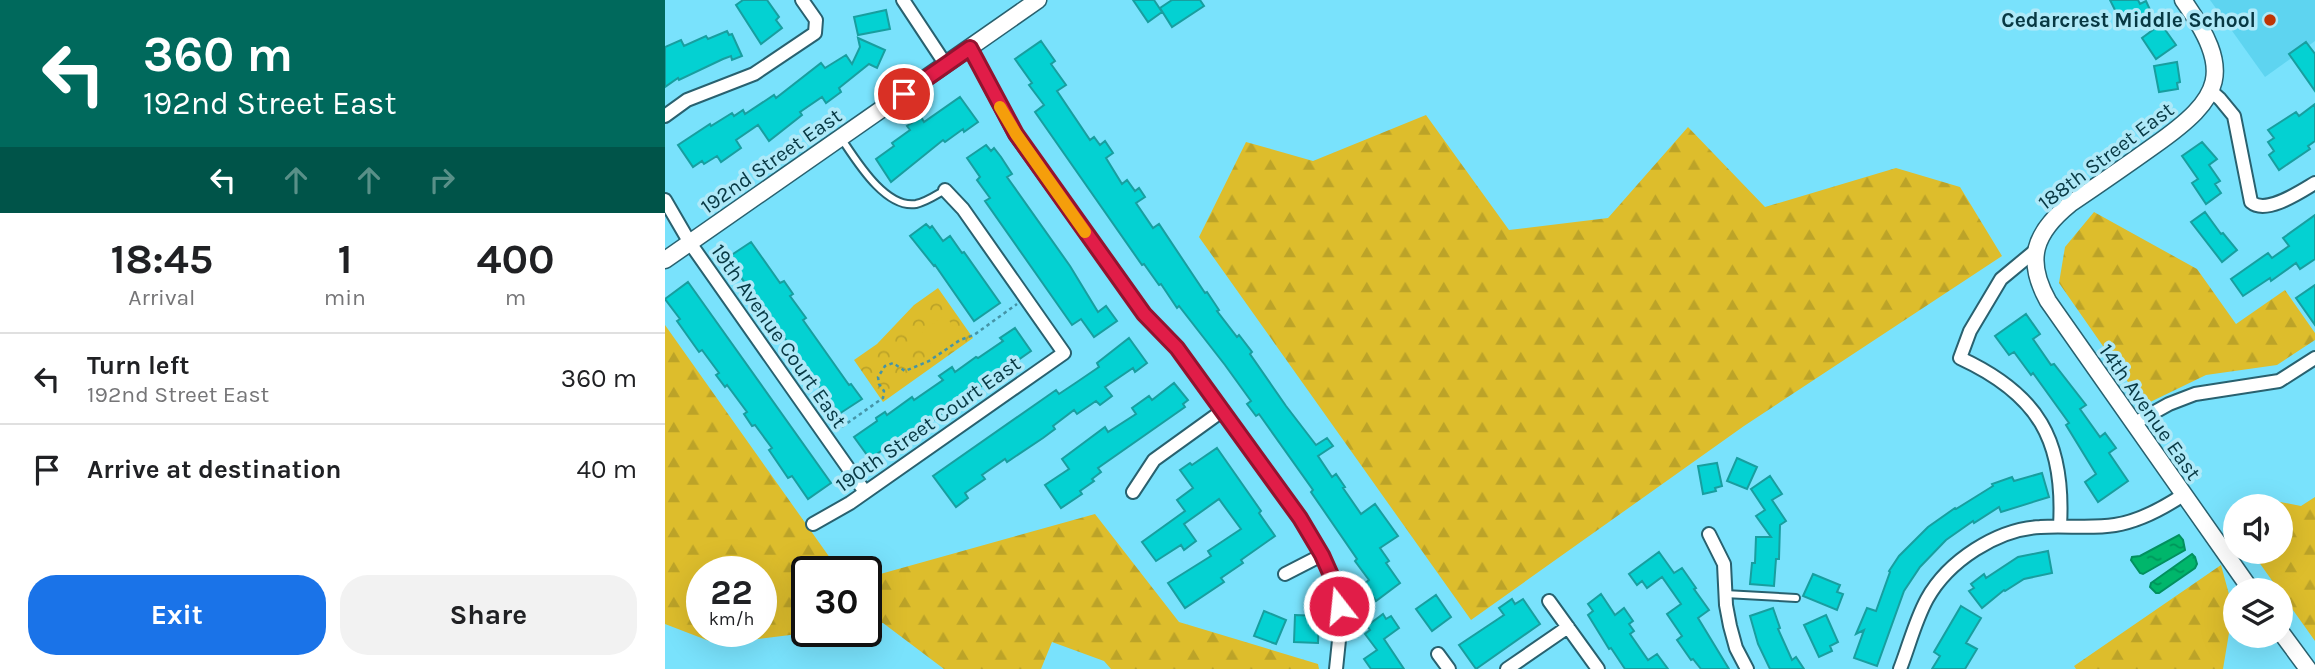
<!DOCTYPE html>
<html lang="en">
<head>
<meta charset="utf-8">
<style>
  body { margin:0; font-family:Karla,sans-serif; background:#f2f2f2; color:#202124; height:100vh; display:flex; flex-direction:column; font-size:26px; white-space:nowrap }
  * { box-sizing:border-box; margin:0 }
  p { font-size:23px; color:#757577 }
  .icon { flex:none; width:38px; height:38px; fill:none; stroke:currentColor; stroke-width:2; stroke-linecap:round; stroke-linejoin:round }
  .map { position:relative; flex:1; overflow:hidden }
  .details { display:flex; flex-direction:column; background:#fff; width:665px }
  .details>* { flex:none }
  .guide { background:#00695c; color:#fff; overflow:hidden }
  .controls { position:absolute; left:1558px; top:494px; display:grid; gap:14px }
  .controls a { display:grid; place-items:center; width:70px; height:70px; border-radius:50%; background:#fff; box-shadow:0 7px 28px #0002; font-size:35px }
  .speed { position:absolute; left:21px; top:556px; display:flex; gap:14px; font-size:35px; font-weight:700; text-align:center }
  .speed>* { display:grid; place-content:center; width:91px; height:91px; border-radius:50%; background:#fff; box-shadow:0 7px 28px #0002; line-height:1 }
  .speed small { font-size:18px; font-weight:400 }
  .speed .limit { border:4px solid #111; border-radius:10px; background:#fff; color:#111 }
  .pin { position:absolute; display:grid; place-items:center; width:60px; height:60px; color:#fff; margin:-30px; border:4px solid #fff; border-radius:50%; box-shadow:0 2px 7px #0007 }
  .me { position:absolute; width:77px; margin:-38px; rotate:344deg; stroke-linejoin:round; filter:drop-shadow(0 0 5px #0008) }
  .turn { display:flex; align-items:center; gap:24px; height:147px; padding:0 28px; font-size:32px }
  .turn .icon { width:91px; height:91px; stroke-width:2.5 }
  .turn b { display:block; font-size:49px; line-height:60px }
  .lanes { display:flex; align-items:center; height:66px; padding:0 28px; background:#0003; justify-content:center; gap:35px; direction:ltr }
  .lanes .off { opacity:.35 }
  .eta { display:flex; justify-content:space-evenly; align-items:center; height:119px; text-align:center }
  .eta b { font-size:42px; font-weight:700; line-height:49px }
  .primary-button { display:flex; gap:14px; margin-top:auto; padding:14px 28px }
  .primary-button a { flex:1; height:80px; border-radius:28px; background:#1a73e8; color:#fff; font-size:28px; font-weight:700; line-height:80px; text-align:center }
  .primary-button a+a { background:#f2f2f2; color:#202124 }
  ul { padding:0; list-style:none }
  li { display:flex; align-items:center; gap:21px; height:91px; padding:0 28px; border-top:2px solid #e0e0e0 }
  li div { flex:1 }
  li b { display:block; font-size:26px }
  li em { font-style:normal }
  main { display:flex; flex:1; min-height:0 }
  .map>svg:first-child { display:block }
</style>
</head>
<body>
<main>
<section class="details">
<div class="guide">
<div class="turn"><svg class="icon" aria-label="left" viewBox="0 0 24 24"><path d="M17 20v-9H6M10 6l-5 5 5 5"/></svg><div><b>360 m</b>192nd Street East</div></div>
<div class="lanes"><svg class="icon" aria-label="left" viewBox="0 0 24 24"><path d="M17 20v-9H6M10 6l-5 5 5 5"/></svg><svg class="icon off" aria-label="ahead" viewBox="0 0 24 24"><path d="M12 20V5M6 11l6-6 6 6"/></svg><svg class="icon off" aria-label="ahead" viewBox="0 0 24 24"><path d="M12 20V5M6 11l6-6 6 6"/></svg><svg class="icon off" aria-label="right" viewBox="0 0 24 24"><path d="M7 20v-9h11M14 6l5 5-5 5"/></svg></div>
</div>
<div class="eta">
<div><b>18:45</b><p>Arrival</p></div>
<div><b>1</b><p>min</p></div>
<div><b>400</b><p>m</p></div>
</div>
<ul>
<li><svg class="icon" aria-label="left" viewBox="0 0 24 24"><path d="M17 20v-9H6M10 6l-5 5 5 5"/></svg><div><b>Turn left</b><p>192nd Street East</p></div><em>360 m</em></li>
<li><svg class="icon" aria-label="arrive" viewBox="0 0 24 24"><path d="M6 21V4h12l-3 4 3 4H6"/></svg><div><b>Arrive at destination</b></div><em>40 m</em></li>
</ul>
<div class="primary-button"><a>Exit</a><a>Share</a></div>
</section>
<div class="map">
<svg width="1650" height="669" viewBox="0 0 1650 669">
  <defs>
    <pattern id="forest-firs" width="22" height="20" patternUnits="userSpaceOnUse" patternTransform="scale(1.75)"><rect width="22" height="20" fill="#ddbd2c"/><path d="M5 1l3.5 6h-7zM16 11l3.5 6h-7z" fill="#bca328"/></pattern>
    <pattern id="park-crowns" width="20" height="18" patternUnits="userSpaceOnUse" patternTransform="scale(1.75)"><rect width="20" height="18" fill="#ddbd2c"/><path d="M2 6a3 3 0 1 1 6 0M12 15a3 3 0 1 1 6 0" fill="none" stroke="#bca328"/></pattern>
    <pattern id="water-ripples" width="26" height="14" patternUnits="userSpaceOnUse" patternTransform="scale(1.75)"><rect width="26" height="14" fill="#00b66b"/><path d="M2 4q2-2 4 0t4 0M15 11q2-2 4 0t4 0" fill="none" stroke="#00955a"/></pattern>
  </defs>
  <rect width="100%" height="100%" fill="#79e2fc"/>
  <path fill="#5ed4f0" d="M1545,0H1650V41L1600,77Z"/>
  <path fill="url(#forest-firs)" fill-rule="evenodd" d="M761,115L844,230L943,218L1023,127L1100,207L1231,168L1295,187L1337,256L1079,426L806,620L534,237L581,142L648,161Z
    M1429,212L1532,269L1571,324L1620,290L1650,333V340L1612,365L1541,375L1479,405L1394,283L1400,247Z
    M0,325L175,572H142V632H149L52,644L0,624ZM37,572H96V632H37Z
    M1650,497V641L1586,551H1615V506H1582L1596,498L1636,506Z
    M430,514L514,622L653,664L654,669H446L439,661L387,642L376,669H279L218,623L201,625V578Z
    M1556,565L1568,609L1558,669H1411L1409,666Z"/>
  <path fill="url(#park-crowns)" d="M273,288L308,338L218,402L189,360L212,344L249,305Z"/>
  <path fill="#ddbd2c" d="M280,315L296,337L273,354L257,332Z"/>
  <path fill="url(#water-ripples)" stroke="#02905f" stroke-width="2" d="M1514,535L1518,540L1520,550L1478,574L1475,573L1466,560L1467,557L1475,556Z
    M1527,554L1530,557L1532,564L1530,568L1494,593H1491L1485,587L1486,583Z"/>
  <path fill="#04d1d2" stroke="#189e9f" stroke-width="2" d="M78,0H102L114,17L111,20L117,28L96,44L71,5Z
    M468,0H489L497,12L483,22Z
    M507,0H535L539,6L507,27L495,8Z
    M1445,0H1473L1475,4L1481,1L1487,14L1461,26L1456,15L1453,16Z
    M221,10L225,29L193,35L189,17Z
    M1496,24L1511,45L1491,59L1477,38Z
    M62,31L64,35L67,34L77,56L67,60L66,56L58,59L14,80L13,78L0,87V47L16,40L19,46L41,36L43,39Z
    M193,38L220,50L212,68L204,64L174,88L176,92L161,103L157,97L135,112L137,115L104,141L93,125L71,140L76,148L56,162L52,156L39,164L37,161L28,167L13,145L45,124L46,126L67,113L69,116L78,110L80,114L109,95L111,98L156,63L160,68L181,55L187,64L195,47Z
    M376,41L390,61L386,64L401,85L392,91L425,140L429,137L435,145L440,141L448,153L441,158L457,184L462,180L470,191L474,188L480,197L471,203L488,228L494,224L540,293L542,292L554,310L552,311L572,337L574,335L587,352L585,354L621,406L651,445L662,438L668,446L653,456L667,477L671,474L680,487L678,488L696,514L710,504L733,536L715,548L724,561L721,563L735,583L711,601L699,584L704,580L690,561L692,559L646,492L648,490L594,414L591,416L582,404L586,401L560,365L514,306L512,308L496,284L494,285L479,264L477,265L370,112L379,105L364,85L367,83L350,59Z
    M1641,42L1650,54V91L1624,54Z
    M1512,62L1515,82L1512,83L1513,89L1494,92L1489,66Z
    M295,97L313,122L299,132L298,129L280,142L278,140L226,182L211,159L229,146L227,143L245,130L242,126L256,117L259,122Z
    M1650,104V141L1643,146L1645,149L1614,170L1604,155L1609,151L1603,142L1609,138L1603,130L1631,112L1634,116Z
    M1537,142L1552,159L1544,165L1555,181L1550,184L1556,193L1541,204L1527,183L1533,179L1517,156Z
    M321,145L326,151L329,148L336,157L347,174L342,177L405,266L433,312L441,306L452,321L429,337L416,319L407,325L320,201L325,198L312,180L315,177L302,158Z
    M1540,212L1556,234L1558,233L1572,250L1557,262L1526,222Z
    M1650,215V259L1635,269L1631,263L1606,281L1605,278L1578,296L1566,279L1603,253L1607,258L1624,246L1618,238Z
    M261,224L265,228L267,226L278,241L285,236L297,253L299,252L335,303L309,321L270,265L269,266L245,236Z
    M86,242L115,283L119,281L128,294L125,296L141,318L138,320L184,385L186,384L197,399L174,414L62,258Z
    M23,282L166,483L143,499L127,476L123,478L104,450L107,448L90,425L87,426L79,414L82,412L62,385L60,387L51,375L54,373L37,350L34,352L12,321L15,319L0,299Z
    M1650,285V325L1631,298Z
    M1361,314L1375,334L1368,339L1386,365L1389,364L1421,405L1415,409L1435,437L1440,433L1451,448L1444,453L1463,481L1433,502L1420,482L1431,474L1401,425L1404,423L1368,373L1366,375L1349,352L1344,355L1330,336Z
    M350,328L366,351L230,447L227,443L205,459L189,437L212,421L211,418L220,412L222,415L247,397L249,400L278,380L274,376L287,367L290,372L311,357L313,358L338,341L335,338Z
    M464,338L482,363L470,372L468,368L440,387L447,396L435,405L431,401L412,414L409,410L388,426L390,429L378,438L342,462L340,459L317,475L320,479L300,493L303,498L291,507L268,476L391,390L394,394L412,382L434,367L432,363Z
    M509,383L523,400L518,404L520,407L433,468L436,472L427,479L429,481L415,491L417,494L396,508L380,485L404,469L397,459L440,427L443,432L471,414L467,408L484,396L487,400Z
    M552,448L596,511L594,513L610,536L576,560L578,563L556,578L559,582L520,608L503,583L546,556L543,551L576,529L554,499L519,524L531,541L519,550L516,545L491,561L477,542L520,511L512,500L528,488L515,470L525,463L527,465Z
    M1072,458L1092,467L1082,489L1062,481Z
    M1052,463L1057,486L1050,488L1051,491L1038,494L1033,466Z
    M1377,473L1384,497L1336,512L1334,507L1309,523L1308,521L1281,540L1255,567L1239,591L1212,666L1189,658L1199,630L1191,634L1202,608L1211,611L1225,572L1224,571L1234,556L1263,527L1290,508L1291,509L1328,486L1327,484L1347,477L1349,481Z
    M1105,476L1117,494L1107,500L1121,521L1115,525L1114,559H1111L1109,586L1085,584L1087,563H1090L1091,537H1106L1091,516L1100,510L1086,489Z
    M1383,551L1387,573L1359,579L1340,591L1339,590L1317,608L1304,591L1309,588L1306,584L1319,574L1321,578L1353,557Z
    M994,552L1009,573L1017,568L1031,588L1029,589L1044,610L1033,618L1064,669H1036L1028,659L1026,660L1012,640L1017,636L1002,614L1016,604L997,577L982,588L977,581L972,585L964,574Z
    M1148,574L1175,585L1172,592L1178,594L1172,610L1138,596Z
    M936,594L950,615L959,608L968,621L964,624L969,631L965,634L983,660L992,654L1003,669H960L946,648L944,649L923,615L928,611L923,604Z
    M771,595L786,617L767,631L751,609Z
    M847,599L850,604L858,599L875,624L811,669L794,645L839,615L834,608Z
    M1296,606L1316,618L1301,643L1312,649L1300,669H1267L1275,656L1269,652Z
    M1108,608L1115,628L1113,629L1127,660L1131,657L1139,669H1105L1093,644L1085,616Z
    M599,611L621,620L611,644L589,636Z
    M718,614L721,619L726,616L734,628L719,639L739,669H706L699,659L712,650L700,634L705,630L702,626Z
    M630,615L654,616L653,643L629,642Z
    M1161,615L1173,642L1165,646L1167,651L1154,657L1139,625Z"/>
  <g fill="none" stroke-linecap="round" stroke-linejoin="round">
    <g stroke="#29616f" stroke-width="10">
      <path id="service" d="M176,138C191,160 220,209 251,204C261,202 271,195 280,190
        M1060,594L1131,598"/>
    </g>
    <g stroke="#29616f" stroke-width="16">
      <path id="minor" d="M238,0L281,65
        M305,48L350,134L479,314L512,348L635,518L657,555L672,591L676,621L671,669
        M1546,91L1555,99L1569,116L1586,202C1601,215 1635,192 1650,183
        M0,116L22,100L89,74L150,33L151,20L137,0
        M0,200L25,243L200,492
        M1371,250L1336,279L1305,331L1295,358C1373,394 1400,440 1395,526
        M1468,424L1504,404L1530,394L1614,381L1650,358
        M468,492L489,460L557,411
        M148,524L185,503L399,353L298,209L280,190
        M1044,534L1059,564L1061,605L1065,626L1071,648L1082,669
        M620,574L657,555
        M884,601L933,669
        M773,654L784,669
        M842,669L903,627
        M1235,669C1244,646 1250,621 1262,599C1283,561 1332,529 1375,527C1400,525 1425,529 1450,525C1475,521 1497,509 1518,495"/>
    </g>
    <g stroke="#29616f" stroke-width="19">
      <path id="tertiary" d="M1518,0C1569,72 1558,97 1490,145C1462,165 1433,185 1405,204C1369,233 1360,260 1383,301L1586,590
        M0,260L373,0
        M1615,631L1643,669"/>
    </g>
    <path stroke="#4594a7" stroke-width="2.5" stroke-dasharray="3.5 3.5" stroke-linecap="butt" d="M171,431L218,398L219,391L214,384L213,377L220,366L228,363L240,371L264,361L295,340L309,335L352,304"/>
    <use href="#service" stroke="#fff" stroke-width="6"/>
    <use href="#minor" stroke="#fff" stroke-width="12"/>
    <use href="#tertiary" stroke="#fff" stroke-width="16"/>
  </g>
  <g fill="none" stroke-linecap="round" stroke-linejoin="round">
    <g stroke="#92132f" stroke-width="18">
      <path id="route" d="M239,94L305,48L351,134L479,314L512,348L635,518L657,555L673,591L674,606"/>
    </g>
    <use href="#route" stroke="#e11d48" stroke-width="12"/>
    <path stroke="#f59e0b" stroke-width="12" d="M335,107L351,134L420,232"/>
  </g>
  <circle fill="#be3505" stroke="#afe9f8" stroke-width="2.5" cx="1605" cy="20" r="7"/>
  <g text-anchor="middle" stroke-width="7" stroke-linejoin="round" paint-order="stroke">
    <g font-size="21" font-weight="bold" fill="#073843" stroke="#afe9f8" text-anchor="end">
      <text x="1591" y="27">Cedarcrest Middle School</text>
    </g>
    <g font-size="21" fill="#073843" stroke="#afe9f8">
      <text transform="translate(1441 156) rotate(-37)" y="7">188th Street East</text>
      <text transform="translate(106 161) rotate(-35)" y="7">192nd Street East</text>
      <text transform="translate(114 336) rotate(55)" y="7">19th Avenue Court East</text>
      <text transform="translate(1485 412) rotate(55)" y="7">14th Avenue East</text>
      <text transform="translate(263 424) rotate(-35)" y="7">190th Street Court East</text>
    </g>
  </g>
</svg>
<div class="controls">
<a><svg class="icon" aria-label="sound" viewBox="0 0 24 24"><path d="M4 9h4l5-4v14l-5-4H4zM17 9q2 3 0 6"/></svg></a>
<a><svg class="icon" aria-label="layers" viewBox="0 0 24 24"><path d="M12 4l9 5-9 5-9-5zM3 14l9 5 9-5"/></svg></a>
</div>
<div class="speed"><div>22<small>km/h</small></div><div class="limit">30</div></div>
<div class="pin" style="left:239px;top:94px;background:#d93025"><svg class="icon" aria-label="arrive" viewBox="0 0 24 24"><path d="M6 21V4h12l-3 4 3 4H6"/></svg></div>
<svg class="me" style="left:674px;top:606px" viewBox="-20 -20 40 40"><circle r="17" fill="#e11d48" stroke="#fff" stroke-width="3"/><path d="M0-11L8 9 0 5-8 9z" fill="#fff"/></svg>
</div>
</main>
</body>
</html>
